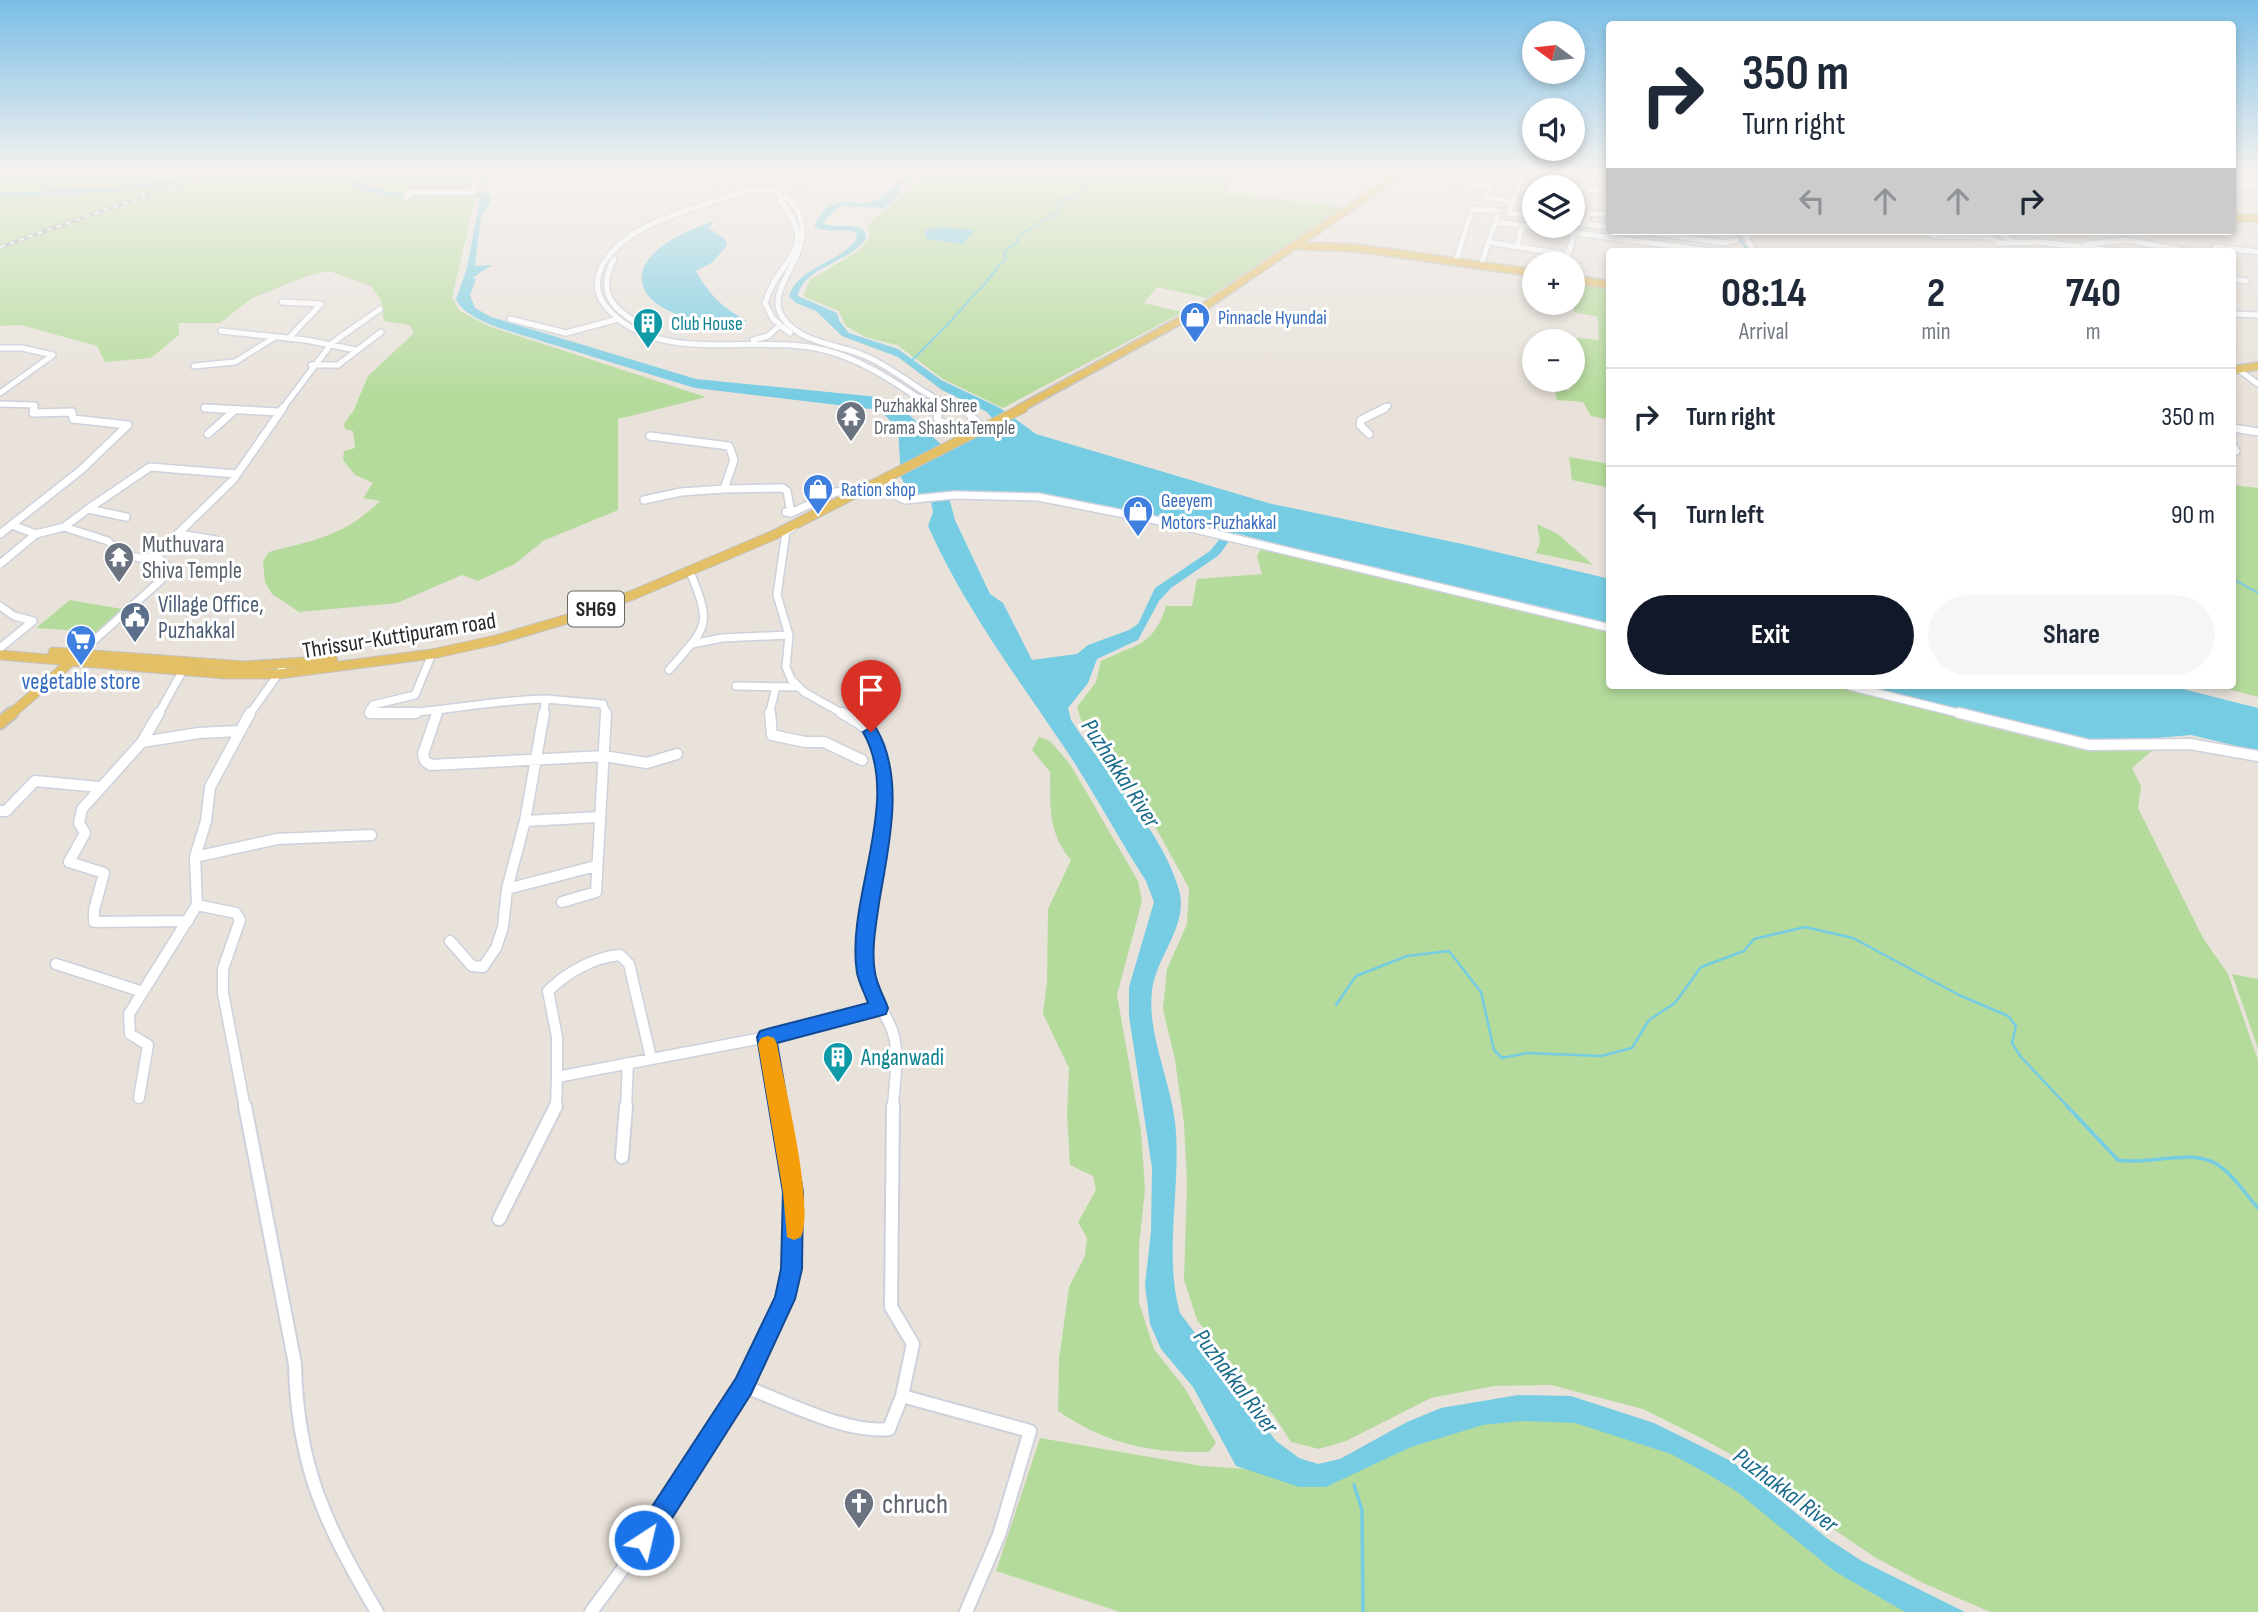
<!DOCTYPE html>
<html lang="en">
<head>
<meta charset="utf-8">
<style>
  body { margin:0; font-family:"Sofia Sans Condensed",sans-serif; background:#f6f6f7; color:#1f2937; height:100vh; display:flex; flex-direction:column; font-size:26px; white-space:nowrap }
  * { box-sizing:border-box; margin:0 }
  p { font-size:23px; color:#747a83 }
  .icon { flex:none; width:38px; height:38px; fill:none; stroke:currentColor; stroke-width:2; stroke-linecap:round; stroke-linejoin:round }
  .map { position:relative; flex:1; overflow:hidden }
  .drawer { position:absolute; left:1606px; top:248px; width:630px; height:441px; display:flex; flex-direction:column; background:#fff; border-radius:7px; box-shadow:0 4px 10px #0003 }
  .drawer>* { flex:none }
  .top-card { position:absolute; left:1606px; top:21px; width:630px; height:214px; border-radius:7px; box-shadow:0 4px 10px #0003; background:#fff; color:#1f2937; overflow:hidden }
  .needle { width:46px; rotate:285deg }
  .buttons { position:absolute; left:1522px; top:21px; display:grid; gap:14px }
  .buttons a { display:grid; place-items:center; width:63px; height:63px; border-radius:50%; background:#fff; box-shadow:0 4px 10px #0003; font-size:35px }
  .pin { position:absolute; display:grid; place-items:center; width:60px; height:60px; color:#fff; margin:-72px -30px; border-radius:50% 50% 50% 0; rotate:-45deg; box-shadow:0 0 7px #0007 }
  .pin .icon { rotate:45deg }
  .me { position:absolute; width:77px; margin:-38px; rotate:35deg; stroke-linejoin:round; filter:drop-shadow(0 0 5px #0008) }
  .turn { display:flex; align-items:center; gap:24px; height:147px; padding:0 21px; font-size:32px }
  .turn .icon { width:91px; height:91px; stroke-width:2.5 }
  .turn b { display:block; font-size:49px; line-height:60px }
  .lanes { display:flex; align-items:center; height:66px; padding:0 21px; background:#0003; justify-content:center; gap:35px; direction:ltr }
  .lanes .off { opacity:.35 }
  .eta { display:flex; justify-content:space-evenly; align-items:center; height:119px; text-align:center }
  .eta b { font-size:42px; font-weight:700; line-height:49px }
  .primary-button { display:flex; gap:14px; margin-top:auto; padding:14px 21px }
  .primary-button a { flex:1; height:80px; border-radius:42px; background:#111827; color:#fff; font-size:28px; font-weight:700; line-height:80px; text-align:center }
  .primary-button a+a { background:#f6f6f7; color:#1f2937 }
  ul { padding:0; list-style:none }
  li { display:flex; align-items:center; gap:21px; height:98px; padding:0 21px; border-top:2px solid #e0e1e3 }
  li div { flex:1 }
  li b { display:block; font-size:26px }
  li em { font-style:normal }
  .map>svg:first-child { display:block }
</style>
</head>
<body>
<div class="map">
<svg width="2258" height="1612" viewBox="0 0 2258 1612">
  <rect width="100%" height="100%" fill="#e9e2db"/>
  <path fill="#b5db9c" d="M0,171H518L484,184L474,202L452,298L460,311L488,326L706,397L618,419V510L543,541L515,564L478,581L462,575L397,603L299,612L272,594L265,582L263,561L269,552C315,540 344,536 380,501L363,498L373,483L355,475L343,460L344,451L355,448L353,431L345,429L344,424L354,410L368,376L413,334V330L409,325L384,321L381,300L371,286L329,271L307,276L252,298L220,323H179V335L151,358L105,362L97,346L21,325L0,326Z
    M939,171H1232L1226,193L1343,207L1207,298L1157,287L1144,303L1183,312L1003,408L943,379L897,345L865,337L846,326L839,311L803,296L810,280L861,249L871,234L867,227C874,216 884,213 893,204C909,190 915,176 939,171Z
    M1575,283L1610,288V420L1591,416L1583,402L1557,400L1555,390H1570V380H1573V341H1557L1556,336L1599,340L1598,317L1574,312Z
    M1569,457L1610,464V488L1572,480Z
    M2233,485L2258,488V697L2216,686H2233Z
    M1537,524L1558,534L1593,565L1536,553L1540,542Z
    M1262,547L1610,631V686H1839L2099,749L2155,748L2132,768L2141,786L2138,808L2203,938L2228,974L2258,1060V1612H1990L1923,1583L1876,1558L1805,1510L1757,1469L1701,1438L1643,1409L1551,1385L1494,1386L1431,1398L1346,1441L1319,1449L1291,1442L1275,1417L1197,1320L1184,1280L1187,1184L1184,1124L1175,1060L1163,1009L1167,969L1187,924L1189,888L1137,794L1081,720L1077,707L1096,682L1101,661C1136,644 1154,646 1166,606H1192L1197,579L1262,574L1257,556Z
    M70,600L122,609L96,632L36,628Z
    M1039,737L1050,741L1070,764L1138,881L1142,901L1117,995L1141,1131L1145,1190L1139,1246V1303L1154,1349L1184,1387L1216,1443L1209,1452C1150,1453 1108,1445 1058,1411L1059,1359L1069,1287L1085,1256L1087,1238L1078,1222L1096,1190L1093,1176L1070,1165L1067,1114L1069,1068L1043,1014L1047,981L1048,909L1071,860C1048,833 1050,806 1050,772L1032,750Z
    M2232,974L2258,979V1049Z
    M1487,1407L1573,1420L1722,1470L1919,1612H1120L996,1571L1040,1438L1202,1466L1324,1474Z"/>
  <path fill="#76cce3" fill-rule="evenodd" d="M914,171H925L902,186L894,201L883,208L840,206L823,222C834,231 852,221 865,231L866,238C851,263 803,266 798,296L837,313L840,322L849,333L898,349L941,380L1000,408L1036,434L1268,503L1467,545L1610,579V623L1535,610L1235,533L1219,555L1171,588L1159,601L1138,640L1097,659L1088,683L1068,708L1071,720C1104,771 1163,832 1179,890C1189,926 1156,956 1152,991C1147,1034 1170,1079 1175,1122C1182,1184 1163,1254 1180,1313L1276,1441L1299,1458L1318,1464L1340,1459L1407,1422L1441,1408L1518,1395L1571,1396L1654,1423L1733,1462L1828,1539L1862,1561L1965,1612H1905L1834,1571L1736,1491L1706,1473L1671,1454L1575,1423L1521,1421L1483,1425L1411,1447L1326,1487H1299L1236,1466L1193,1387L1161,1349L1150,1324L1145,1285L1151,1231L1152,1168L1129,1016V987L1154,902L1146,881C1117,836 1092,788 1062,744C1014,673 963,605 928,526L933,512L931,501L909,494L901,477L898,429L880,410L695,388L499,328C485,322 462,314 456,299L467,268L480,198L478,197C443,195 407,200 373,193C359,191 355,183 338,180L228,178L180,181L188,176L215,174L339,176C359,178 371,190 391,192C422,195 460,187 490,194L491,201L481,217L475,266L492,265L472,278L476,279L470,295L475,308L491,317L696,379L879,397L907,413L945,448L998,425L987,412L942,390L898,357L842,336L816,311L796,303L789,296C798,267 839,263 856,240L857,233C843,227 826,235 814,226C831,187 856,210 875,201C889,194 900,179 914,171ZM990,491L1052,495L1226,531L1210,551L1155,588L1138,624L1129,630L1088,645L1077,654L1032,660L1003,603L990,594L955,520L948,494Z
    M714,221L709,228L726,240L727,245L713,262L696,271C708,294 724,309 747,321C649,332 585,264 714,221Z
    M938,227L975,230L963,244L927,239L924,231Z
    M1866,686H2171L2258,708V751L2191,735L2101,743Z"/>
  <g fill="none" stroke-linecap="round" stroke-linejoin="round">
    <path stroke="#76cce3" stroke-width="2" d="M313,171L317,177
      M1735,231L1748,252
      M911,361C920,353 971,301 973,295C988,285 992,270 1006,259L1004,252L1017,242L1018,236L1058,212L1059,200L1079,196L1089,180L1087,171
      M2233,579L2258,593"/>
    <path stroke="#76cce3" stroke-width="2.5" d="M1336,1005L1356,976L1407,956L1449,951L1481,992L1494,1050L1502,1058L1527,1053L1601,1056L1632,1048L1649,1020L1675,1003L1701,967L1744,951L1754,939L1805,927L1853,938L1959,995L2008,1016L2016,1026L2012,1043L2021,1057L2069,1108"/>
    <path stroke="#76cce3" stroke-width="3.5" d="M2067,1106L2118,1160C2150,1166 2193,1146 2221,1167C2236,1178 2246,1195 2258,1208
      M1354,1485L1362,1510L1363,1612"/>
    <path fill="#76cce3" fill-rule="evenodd" d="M200,175L204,177L203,179L113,192L0,197V193L113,188Z"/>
    <g stroke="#cdd1dc" stroke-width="8">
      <path id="minor-far3" d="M722,171L828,185
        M1402,172L1491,187L1498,171
        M1572,178L1593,179L1595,171
        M715,182L728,171
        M2233,185L2258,187
        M1491,187L1486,197L1513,202
        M1542,187L1546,174
        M1573,187L1610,192
        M406,197L411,192H473L480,171
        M780,200C821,251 779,256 765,303L773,319L790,333
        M1535,216L1509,213L1524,171L1572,178L1568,187
        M1495,222L1718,252
        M1573,222L1585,224L1589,213L1610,215
        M1585,224L1610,227
        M1641,231L1724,243L1736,240
        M1743,231L1754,252
        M1925,231L1934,236L1990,237L1999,243L2040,242L2122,252
        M1999,232L2013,242
        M1488,242L1568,255L1574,234
        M1517,247L1522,226
        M2087,250L2085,246L2088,244L2127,240L2191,252
        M2214,252L2215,247L2258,252
        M614,259C596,293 613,310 643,326
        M1456,261L1472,209L1499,211
        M1481,265L1497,217
        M2233,279L2246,281
        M282,302L321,304L288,339
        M2233,314L2258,315
        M510,319L566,333L618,319
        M221,331L306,340L356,350
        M753,340L768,336L780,325
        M0,348H22L53,355L0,393
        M311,365H338L381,332
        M194,366L235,362L275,337
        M2238,369L2258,384
        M0,404L35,405L34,409
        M205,408L228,409
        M282,409L332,343L380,309
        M935,409C900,386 865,360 824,350C755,332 653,369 604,304C595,292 596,277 603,264C629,223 680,214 721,199C733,195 744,189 757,189C772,189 789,196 797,210C820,254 761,286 783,318C800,343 837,344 863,355C899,369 927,402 964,409
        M1382,409L1388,406"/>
    </g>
    <g stroke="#cdd1dc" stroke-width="10">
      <path id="minor-far2" d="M205,408L278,412
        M932,408L939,412L937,418L940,422L954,425L964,432
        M953,408L964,409L979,424
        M2233,428L2258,432
        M208,434L235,410
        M1369,434L1360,425L1361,420L1385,408
        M650,436L729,446L734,460L724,489L783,488L787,491L791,513L786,512
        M2233,446L2236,451
        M889,476L899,497L905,500L954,495L1038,497L1170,523L1610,628
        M644,500L681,492L724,489
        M88,509L150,467L237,474
        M791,513L836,492L853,490
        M126,517L88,509L64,527L108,541L119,553L144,559L156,555
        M12,525L36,534
        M794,527L786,532L777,595L789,635L786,667L791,679L804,692L845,715
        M0,534L81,470L128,425L73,419L72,412L33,413L34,408
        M179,534L216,540
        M0,564L36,534L64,527
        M0,606L14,616L33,621L0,648
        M692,644L722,638L789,635
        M79,654L160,581L169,568L156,555L233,480L283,408
        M432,654L415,695L373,705L369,711L371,714C430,715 487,700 546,699L543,715
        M669,670C707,626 713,627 690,572
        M736,686L799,687
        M1849,686L1966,715
        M546,699L603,704L606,715
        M158,715L183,670
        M249,715L282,669
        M437,715L438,711
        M769,715L776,687"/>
    </g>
    <g stroke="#cdd1dc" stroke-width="13">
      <path id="minor-far1" d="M159,713L142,742L82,809L79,823L85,833L69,862L104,873L94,910V922L188,921
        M370,713H416
        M437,713L423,754L425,761L431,765L604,756L647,763L677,754
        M770,713L772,735L805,742H824L862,760
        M842,713C857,721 874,731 880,748C895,791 875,853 869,896C866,919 865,947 866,970C867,993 887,1012 893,1033C900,1056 894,1084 893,1108
        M1959,713L2089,745L2190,744L2258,756
        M142,742L199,733L238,731
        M0,811H6L35,781L99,787
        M525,821L599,817
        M195,857L277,839L371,835
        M507,889L596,866
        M562,902L596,892L606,713
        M450,941L472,966L483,967L496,948L503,927L507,889L525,821L544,713
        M56,964L140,991
        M767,1037L879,1008
        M557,1077V1037L548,991C566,973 594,957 620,955L629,964L651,1058
        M139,1098L148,1045L130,1034L129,1014L197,905
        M245,1108L223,993V969L240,920L236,913L197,905L195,857L206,821L210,787L250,713
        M556,1108L557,1077L767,1037L779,1108
        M626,1108L628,1063"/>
    </g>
    <g stroke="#cdd1dc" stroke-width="16">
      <path id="minor" d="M245,1106L295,1364C297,1466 326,1526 377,1612
        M893,1106L891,1307L913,1344L902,1396L1030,1431L999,1535L966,1612
        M622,1157L626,1106
        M499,1219L556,1106
        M743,1386C756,1361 772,1336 781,1309C805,1243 791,1172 779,1106
        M591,1612L658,1521L743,1386C784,1401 846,1434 889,1429L902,1396"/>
    </g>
    <g stroke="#c3c3c3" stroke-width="10">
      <path id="major-far2" d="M2233,218H2258
        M1300,246L1357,248L1535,273
        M1573,279L1610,285
        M2233,370L2258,366
        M1019,409L1201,309L1404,171"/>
    </g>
    <g stroke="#c3c3c3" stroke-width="11">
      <path id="major-far1" d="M53,652L245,666L333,660
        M0,655L225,674H279L432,654L496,640L574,617L635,594L774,535L1023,408
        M10,715L75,658"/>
    </g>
    <g stroke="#c3c3c3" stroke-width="15">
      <path id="major" d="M0,723L12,713"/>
    </g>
    <use href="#minor-far3" stroke="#fff" stroke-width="5"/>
    <use href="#minor-far2" stroke="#fff" stroke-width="7"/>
    <use href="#minor-far1" stroke="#fff" stroke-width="10"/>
    <use href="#minor" stroke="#fff" stroke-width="12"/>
    <use href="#major-far2" stroke="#e3bf66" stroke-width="7"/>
    <use href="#major-far1" stroke="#e3bf66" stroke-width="9"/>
    <use href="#major" stroke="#e3bf66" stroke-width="11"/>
    <g stroke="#9ea2b1" stroke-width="3.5">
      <path id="rail" d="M0,247L215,171"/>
    </g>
    <use href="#rail" stroke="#fff" stroke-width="2" stroke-dasharray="5" stroke-linecap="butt"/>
  </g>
  <linearGradient id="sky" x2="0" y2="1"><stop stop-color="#7abee6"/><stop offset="0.43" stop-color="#f5f2ef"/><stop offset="1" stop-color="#f5f2ef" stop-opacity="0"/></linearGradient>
  <rect width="2258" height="397" fill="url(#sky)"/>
  <path fill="#1a73e8" stroke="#114b97" stroke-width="2" d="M871,727L876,728C906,779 888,848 879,903C876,925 871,950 875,973C877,985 884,997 888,1008L886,1014L879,1016L777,1043L803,1192L802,1269L795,1299L751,1394L653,1548L644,1552L636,1548L632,1540L636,1531L736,1378L775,1297L781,1269L783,1192L757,1037L760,1031L767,1029L868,1003C865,994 859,983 857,973C845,899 903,801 863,732Z"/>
  <path fill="#f59e0b" d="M768,1036L774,1038L777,1044C784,1084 815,1205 801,1237L794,1240L787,1237L783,1192L758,1044L761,1038Z"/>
  <defs>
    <g id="shop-pin" transform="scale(1.575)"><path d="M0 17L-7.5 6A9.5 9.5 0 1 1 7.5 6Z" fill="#3f7fe0" stroke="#fff"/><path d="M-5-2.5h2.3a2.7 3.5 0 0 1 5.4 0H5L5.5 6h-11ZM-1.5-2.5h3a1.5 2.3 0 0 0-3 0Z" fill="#fff"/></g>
    <g id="building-pin" transform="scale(1.575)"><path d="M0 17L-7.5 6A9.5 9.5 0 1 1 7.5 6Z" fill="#0f9aa8" stroke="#fff"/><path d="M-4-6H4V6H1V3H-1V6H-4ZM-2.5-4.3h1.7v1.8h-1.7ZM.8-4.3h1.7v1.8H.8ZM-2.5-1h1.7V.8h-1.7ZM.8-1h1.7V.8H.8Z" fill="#fff"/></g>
    <g id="temple-pin" transform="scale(1.575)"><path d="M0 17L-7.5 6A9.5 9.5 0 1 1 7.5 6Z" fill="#6b7280" stroke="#fff"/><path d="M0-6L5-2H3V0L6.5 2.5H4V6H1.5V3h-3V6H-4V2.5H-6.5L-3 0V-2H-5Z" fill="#fff"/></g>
    <g id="civic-pin" transform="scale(1.575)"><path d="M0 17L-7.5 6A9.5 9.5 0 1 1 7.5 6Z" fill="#5c6f8a" stroke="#fff"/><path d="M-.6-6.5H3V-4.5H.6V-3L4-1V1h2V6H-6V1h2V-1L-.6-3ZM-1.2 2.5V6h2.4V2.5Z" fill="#fff"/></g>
    <g id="supermarket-pin" transform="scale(1.575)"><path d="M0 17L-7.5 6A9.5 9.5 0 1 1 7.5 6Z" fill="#3f7fe0" stroke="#fff"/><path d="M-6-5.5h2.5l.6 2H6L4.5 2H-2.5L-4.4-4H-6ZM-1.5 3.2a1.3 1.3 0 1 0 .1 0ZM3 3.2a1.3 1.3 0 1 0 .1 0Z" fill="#fff"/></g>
    <g id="church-pin" transform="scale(1.575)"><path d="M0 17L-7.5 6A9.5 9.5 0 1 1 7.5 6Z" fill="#6b7280" stroke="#fff"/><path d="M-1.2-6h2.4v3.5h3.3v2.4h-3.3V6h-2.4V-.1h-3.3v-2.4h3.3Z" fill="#fff"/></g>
  </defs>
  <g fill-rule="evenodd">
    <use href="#shop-pin" x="1195" y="317"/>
    <use href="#building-pin" x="648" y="323"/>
    <use href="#temple-pin" x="851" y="416"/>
    <use href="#shop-pin" x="818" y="489"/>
    <use href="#shop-pin" x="1138" y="511"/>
    <use href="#temple-pin" x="119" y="557"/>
    <use href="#civic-pin" x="135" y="617"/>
    <use href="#supermarket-pin" x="81" y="640"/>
    <use href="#building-pin" x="838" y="1057"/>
    <use href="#church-pin" x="859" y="1503"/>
  </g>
  <g text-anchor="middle" stroke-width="6" stroke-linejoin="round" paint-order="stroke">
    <g font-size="19" fill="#366cbe" stroke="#fff" text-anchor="start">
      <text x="1218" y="324">Pinnacle Hyundai</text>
      <text x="841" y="496">Ration shop</text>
      <text x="1161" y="507">Geeyem<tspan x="1161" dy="22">Motors-Puzhakkal</tspan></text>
    </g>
    <g font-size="19" fill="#0d838f" stroke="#fff" text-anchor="start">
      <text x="671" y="330">Club House</text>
    </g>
    <g font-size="19" fill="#5b616d" stroke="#fff" text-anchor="start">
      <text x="874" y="412">Puzhakkal Shree<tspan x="874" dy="22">Drama ShashtaTemple</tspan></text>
    </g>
    <rect fill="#fff" stroke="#686868" stroke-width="2" x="568" y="591.5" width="56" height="35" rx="5"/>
    <g font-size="21" font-weight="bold" fill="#282828">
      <text x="596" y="616">SH69</text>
    </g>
    <g font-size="23" fill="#5b616d" stroke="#fff" text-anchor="start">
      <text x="142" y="552">Muthuvara<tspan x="142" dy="26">Shiva Temple</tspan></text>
    </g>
    <g font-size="23" fill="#4e5e75" stroke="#fff" text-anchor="start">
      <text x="158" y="612">Village Office,<tspan x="158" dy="26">Puzhakkal</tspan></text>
    </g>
    <g font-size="23" fill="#282828" stroke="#fff">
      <text transform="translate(399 635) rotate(-9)" y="8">Thrissur-Kuttipuram road</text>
    </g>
    <g font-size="23" fill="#366cbe" stroke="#fff">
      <text x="81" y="689">vegetable store</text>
    </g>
    <g font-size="23" fill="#0d838f" stroke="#fff" text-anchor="start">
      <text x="861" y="1065">Anganwadi</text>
    </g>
    <g font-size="24" font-style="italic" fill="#196a8b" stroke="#fff">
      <text transform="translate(1121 773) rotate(57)" y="8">Puzhakkal River</text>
      <text transform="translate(1236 1381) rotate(53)" y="8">Puzhakkal River</text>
      <text transform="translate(1786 1490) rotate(37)" y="8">Puzhakkal River</text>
    </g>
    <g font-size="28" fill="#5b616d" stroke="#fff" text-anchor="start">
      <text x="882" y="1513">chruch</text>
    </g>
  </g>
</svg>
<div class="buttons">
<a><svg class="needle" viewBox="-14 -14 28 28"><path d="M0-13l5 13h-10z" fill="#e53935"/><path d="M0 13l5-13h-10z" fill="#747a83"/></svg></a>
<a><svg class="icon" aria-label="sound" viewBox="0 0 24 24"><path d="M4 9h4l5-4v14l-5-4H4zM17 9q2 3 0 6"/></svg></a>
<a><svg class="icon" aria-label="layers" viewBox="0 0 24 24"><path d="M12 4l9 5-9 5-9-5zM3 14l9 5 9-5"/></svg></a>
<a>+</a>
<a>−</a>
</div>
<div class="pin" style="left:871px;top:732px;background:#d93025"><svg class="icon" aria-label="arrive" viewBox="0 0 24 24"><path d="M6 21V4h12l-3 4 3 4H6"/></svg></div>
<svg class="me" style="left:644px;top:1540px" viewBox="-20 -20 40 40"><circle r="17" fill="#1a73e8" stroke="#fff" stroke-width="3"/><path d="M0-11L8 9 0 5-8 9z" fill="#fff"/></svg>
<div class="top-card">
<div class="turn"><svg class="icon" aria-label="right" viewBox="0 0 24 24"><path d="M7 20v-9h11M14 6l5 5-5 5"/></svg><div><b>350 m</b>Turn right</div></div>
<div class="lanes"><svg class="icon off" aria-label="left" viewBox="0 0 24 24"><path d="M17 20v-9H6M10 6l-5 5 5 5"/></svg><svg class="icon off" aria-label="ahead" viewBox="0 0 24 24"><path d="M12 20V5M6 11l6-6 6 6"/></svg><svg class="icon off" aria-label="ahead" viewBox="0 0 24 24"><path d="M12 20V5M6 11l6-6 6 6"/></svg><svg class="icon" aria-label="right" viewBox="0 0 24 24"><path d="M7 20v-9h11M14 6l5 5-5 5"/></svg></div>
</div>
<section class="drawer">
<div class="eta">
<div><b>08:14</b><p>Arrival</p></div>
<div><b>2</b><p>min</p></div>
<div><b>740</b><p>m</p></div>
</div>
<ul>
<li><svg class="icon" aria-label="right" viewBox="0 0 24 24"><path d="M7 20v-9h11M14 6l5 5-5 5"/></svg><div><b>Turn right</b></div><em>350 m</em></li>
<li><svg class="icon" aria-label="left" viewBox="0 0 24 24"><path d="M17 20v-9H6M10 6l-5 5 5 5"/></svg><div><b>Turn left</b></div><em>90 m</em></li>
</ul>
<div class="primary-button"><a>Exit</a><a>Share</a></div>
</section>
</div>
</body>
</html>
